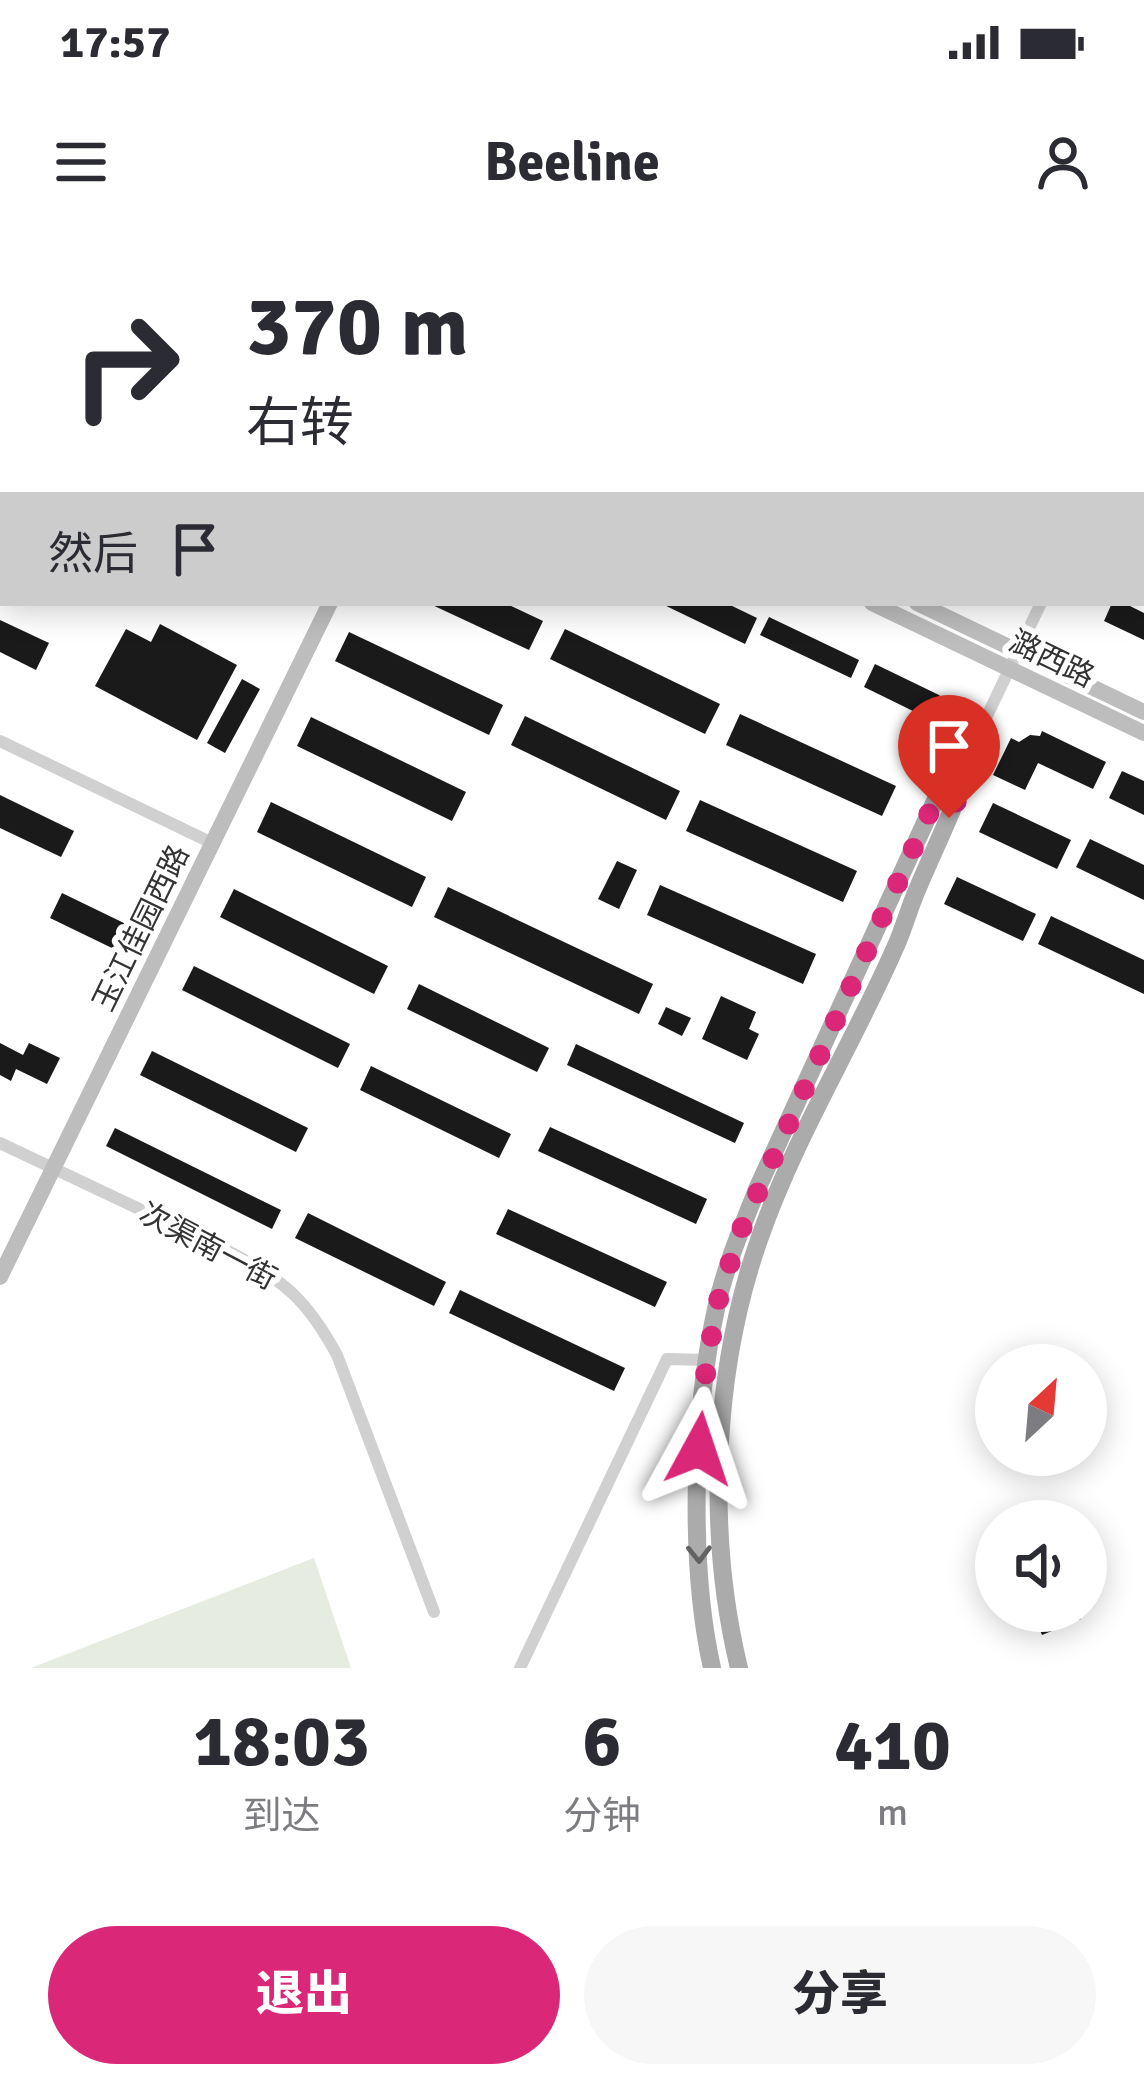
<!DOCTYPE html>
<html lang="zh">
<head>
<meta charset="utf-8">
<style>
  body { margin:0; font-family:Signika,"Noto Sans SC",sans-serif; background:#f7f7f7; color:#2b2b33; height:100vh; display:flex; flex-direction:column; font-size:45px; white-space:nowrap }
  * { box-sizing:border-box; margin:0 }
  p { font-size:39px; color:#7c7c81 }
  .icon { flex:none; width:66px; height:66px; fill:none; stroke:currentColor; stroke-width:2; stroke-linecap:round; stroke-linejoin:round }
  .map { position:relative; height:1428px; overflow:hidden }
  .details { display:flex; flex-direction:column; background:#fff; flex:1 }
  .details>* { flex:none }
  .hud { position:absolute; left:0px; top:0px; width:1146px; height:366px; box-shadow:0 6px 30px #0003; background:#fff; color:#2b2b33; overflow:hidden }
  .needle { width:78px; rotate:26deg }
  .tools { position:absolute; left:975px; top:1104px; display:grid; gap:24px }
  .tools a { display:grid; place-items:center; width:132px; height:132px; border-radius:50%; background:#fff; box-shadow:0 6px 30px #0003; font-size:60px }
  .pin { position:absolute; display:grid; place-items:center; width:102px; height:102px; color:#fff; margin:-123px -51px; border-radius:50% 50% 50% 0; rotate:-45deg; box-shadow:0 0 12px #0007 }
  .pin .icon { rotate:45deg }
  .me { position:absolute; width:132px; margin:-66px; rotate:5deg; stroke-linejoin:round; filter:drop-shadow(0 0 9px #0008) }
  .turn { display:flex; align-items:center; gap:42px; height:252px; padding:0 48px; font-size:54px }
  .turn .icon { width:156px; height:156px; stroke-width:2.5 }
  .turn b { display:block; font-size:84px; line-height:102px }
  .then { display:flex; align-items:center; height:114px; padding:0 48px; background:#0003; gap:24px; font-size:45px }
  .eta { display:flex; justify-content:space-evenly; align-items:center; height:204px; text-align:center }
  .eta b { font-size:72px; font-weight:800; line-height:84px }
  .cta { display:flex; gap:24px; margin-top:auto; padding:24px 48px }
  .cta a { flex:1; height:138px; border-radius:72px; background:#db2777; color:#fff; font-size:48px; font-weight:800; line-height:138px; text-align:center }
  .cta a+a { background:#f7f7f7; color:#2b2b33 }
  .status { display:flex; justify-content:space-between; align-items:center; height:84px; padding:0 60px; background:#fff; direction:ltr }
  .status svg { height:33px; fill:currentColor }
  header { display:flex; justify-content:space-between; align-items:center; height:156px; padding:0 48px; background:#fff; font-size:54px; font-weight:800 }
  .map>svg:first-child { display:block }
</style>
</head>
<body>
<div class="status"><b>17:57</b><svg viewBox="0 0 49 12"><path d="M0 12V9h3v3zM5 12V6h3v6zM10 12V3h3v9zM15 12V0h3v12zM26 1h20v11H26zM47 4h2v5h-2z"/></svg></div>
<header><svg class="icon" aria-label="menu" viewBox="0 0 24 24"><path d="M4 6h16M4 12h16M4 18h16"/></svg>Beeline<svg class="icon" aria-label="person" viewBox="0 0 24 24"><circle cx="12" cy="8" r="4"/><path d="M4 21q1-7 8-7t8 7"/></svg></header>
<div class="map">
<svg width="1144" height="1428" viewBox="0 0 1144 1428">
  <rect width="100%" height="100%" fill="#fff"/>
  <path fill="#e6ecdf" d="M314,1318L351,1428H31Z"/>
  <path fill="#1a1a1a" d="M428,363H505L543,381L529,410Z
    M660,363H726L757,378L745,404Z
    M1112,363H1124L1144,373V400L1104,381Z
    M769,377L859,420L851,438L760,395Z
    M0,380L49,403L36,430L0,412Z
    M160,384L237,425L197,500L95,446L126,389L151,402Z
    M565,389L720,464L705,494L550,419Z
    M349,392L503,465L489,495L335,421Z
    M875,424L939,455L945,461L946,468L924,513L903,503L917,473L864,447Z
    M242,439L260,449L225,513L207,503Z
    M740,474L896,546L882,576L726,505Z
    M525,476L680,551L666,580L511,505Z
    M311,477L466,552L452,581L297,506Z
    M1042,491L1106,522L1093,549L1038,523L1025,550L993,535L1011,498L1019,502L1030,495L1040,496Z
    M1122,531L1144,541V575L1109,558Z
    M0,555L74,591L61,617L0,588Z
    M700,560L857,631L843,662L686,591Z
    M271,562L426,637L412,667L257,592Z
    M993,563L1071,600L1057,629L979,592Z
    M1090,599L1144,625V660L1076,627Z
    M617,621L637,630L619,669L598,659Z
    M957,637L1036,674L1023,701L944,664Z
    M660,645L816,714L803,744L647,675Z
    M448,647L653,744L639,774L434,677Z
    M234,649L388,726L374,754L220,677Z
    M62,653L126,684L114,709L50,678Z
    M1051,676L1144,720V754L1038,704Z
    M194,726L350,804L338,828L182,750Z
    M419,744L549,808L537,832L407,769Z
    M721,756L756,772L749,789L759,794L747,820L702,799Z
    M666,767L691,778L682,796L658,784Z
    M0,803L23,815L29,803L60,818L47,844L16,829L11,841L0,835Z
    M576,804L744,883L735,903L567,825Z
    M152,811L308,888L296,912L140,835Z
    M371,826L511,894L499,918L360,850Z
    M550,887L707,959L696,984L538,911Z
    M115,888L281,970L272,989L106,906Z
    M508,969L667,1042L655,1067L496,994Z
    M308,973L446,1042L434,1066L295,998Z
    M460,1050L625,1128L614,1151L449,1073Z
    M1032,1371H1078L1081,1379L1042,1395Z"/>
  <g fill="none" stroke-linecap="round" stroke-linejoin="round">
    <path stroke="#d0d0d0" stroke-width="12" d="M1143,148L1144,146
      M0,501L212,603
      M975,501L1041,363
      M0,903L230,1012C285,1041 307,1060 337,1115L434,1372
      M520,1428L667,1119L708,1120"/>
    <path stroke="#bdbdbd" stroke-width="16" d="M113,0L119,3
      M157,0L163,3
      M872,363L1144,493
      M917,363L1144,472
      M0,1037L330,363"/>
    <path stroke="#ababab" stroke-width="18" d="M712,1428C689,1325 693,1173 716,1069C725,1027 742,987 758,947L946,537L975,501
      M739,1428C706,1292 713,1129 760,997C796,894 855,801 898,701C905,684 910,666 917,650C937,602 961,557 974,506"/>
  </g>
  <defs><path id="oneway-chevron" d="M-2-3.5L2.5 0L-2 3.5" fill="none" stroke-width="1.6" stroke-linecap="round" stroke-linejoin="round" transform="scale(3)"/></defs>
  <use stroke="#636363" href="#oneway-chevron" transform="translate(699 1314) rotate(89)"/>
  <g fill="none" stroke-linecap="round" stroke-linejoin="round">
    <path stroke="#db2777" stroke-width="21" stroke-dasharray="0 37.8" d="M699,1209L705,1138L716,1068L740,992L946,536L975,501L965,542L949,578"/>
  </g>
  <g text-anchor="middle" stroke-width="12" stroke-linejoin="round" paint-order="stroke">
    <g font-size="30" fill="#333" stroke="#fff">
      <text transform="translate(1052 419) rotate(26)" y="10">潞西路</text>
      <text transform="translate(141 688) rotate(-64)" y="10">玉江佳园西路</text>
      <text transform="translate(208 1006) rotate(28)" y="10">次渠南一街</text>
    </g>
  </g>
</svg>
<div class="tools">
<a><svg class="needle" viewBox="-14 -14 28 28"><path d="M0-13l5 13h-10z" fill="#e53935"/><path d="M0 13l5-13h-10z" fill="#7c7c81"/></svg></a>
<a><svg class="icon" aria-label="sound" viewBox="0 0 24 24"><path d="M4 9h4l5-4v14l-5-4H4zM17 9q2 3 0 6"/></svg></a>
</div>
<div class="pin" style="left:949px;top:578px;background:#d93025"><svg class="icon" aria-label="arrive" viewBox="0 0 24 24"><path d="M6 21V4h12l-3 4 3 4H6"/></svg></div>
<svg class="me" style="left:699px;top:1209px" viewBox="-20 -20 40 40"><path d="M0-17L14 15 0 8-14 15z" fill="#db2777" stroke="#fff" stroke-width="4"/></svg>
<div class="hud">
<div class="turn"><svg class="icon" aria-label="right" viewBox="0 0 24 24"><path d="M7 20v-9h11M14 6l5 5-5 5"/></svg><div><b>370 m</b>右转</div></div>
<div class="then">然后<svg class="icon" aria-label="arrive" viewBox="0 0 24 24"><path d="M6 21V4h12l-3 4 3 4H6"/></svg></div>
</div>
</div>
<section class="details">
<div class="eta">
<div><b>18:03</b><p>到达</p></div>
<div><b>6</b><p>分钟</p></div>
<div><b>410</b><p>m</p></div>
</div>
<div class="cta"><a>退出</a><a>分享</a></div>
</section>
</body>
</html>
